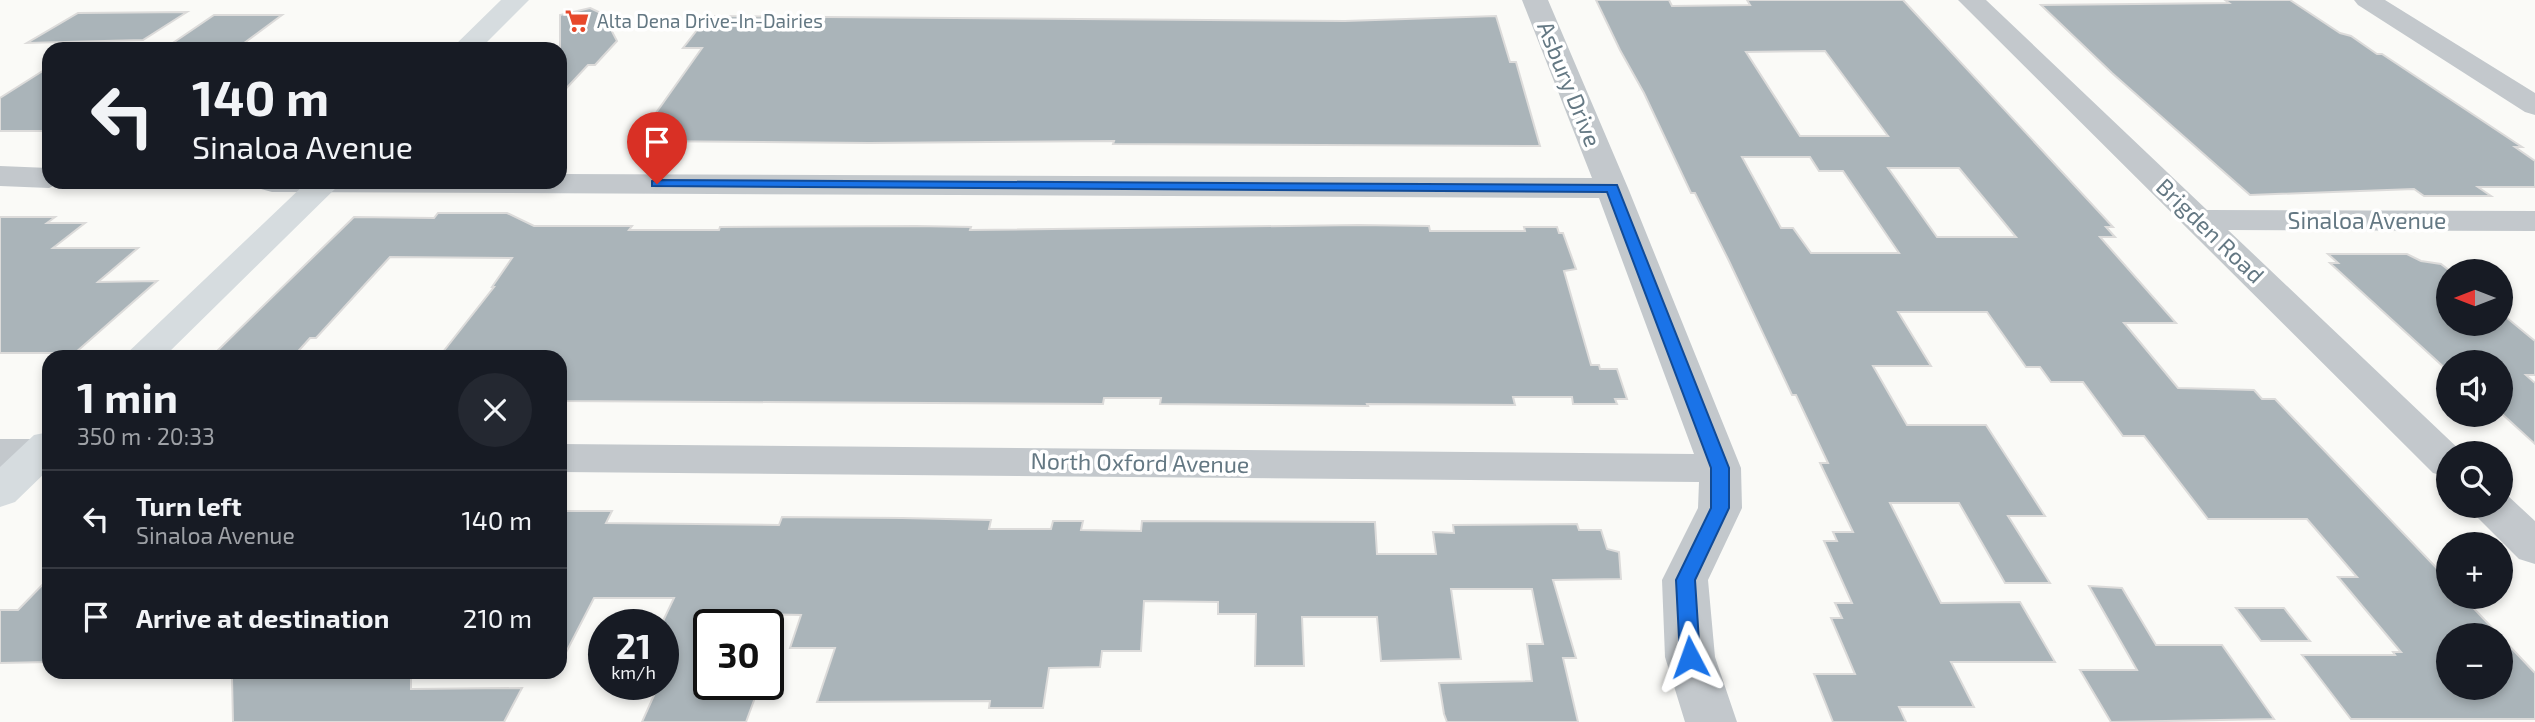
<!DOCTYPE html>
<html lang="en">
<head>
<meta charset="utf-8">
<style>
  body { margin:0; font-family:"Exo 2",sans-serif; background:#242831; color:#f1f3f6; height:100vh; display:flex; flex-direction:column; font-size:26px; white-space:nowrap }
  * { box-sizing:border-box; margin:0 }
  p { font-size:23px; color:#9ea1a6 }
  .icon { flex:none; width:38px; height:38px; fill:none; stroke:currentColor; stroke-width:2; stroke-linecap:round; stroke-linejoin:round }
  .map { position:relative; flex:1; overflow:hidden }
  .sheet { position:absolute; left:42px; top:350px; width:525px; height:329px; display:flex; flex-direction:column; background:#171b24; border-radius:21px; box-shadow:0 4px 10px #0003 }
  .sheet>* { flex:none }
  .banner { position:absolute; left:42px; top:42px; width:525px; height:147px; border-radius:21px; box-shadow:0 4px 10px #0003; background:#171b24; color:#f1f3f6; overflow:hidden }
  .needle { width:46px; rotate:270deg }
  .tools { position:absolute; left:2436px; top:259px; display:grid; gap:14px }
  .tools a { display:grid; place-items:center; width:77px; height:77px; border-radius:50%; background:#171b24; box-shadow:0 4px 10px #0003; font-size:35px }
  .speed { position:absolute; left:588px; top:609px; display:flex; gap:14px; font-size:35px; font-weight:700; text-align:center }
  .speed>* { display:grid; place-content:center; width:91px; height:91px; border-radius:50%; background:#171b24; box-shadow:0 4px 10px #0003; line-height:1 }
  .speed small { font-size:18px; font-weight:400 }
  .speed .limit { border:4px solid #111; border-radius:10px; background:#fff; color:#111 }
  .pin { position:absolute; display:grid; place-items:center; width:60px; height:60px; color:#fff; margin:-72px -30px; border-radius:50% 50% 50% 0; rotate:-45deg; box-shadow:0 0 7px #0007 }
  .pin .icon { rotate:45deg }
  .me { position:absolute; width:77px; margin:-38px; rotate:356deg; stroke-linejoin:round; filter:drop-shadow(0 0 5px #0008) }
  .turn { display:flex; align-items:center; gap:24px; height:147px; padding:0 35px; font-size:32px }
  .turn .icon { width:91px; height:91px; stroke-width:2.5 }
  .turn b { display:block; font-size:49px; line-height:60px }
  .round { display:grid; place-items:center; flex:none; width:74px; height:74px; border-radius:37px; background:#242831 }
  .head { display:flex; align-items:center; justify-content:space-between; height:119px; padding:0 35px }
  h1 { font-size:42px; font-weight:700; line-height:52px }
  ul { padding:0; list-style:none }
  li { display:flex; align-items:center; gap:21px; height:98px; padding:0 35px; border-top:2px solid #363941 }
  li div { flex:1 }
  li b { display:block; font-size:26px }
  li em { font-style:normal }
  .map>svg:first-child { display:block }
</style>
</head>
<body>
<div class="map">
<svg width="2535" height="722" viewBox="0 0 2535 722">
  <rect width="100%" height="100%" fill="#fafaf7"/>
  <path fill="#aab4b9" stroke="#dcdbda" stroke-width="2" fill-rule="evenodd" d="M1596,0H1669L1672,6L1750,5L1747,0H1903L2113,227H2106L2115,237H2100L2176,323H2124L2178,388L2254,390L2262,399H2275L2448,580V597H2463L2499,635H2448V688H2501V637L2535,673V719H2351L2302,655H2395L2393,652H2401L2338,577H2357L2307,519H2208L2144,436H2123L2083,382H2051L2040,367H2026L1987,312H1898L1931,366H1873L1907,425H1986L2045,516H2008L2050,583H2005L1959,503H1890L1941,603L2020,602L2055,662H1951L1974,707H1899L1906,722H1833L1814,674H1855L1831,618H1842L1835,603H1852L1824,541H1837L1833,532H1853L1820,463H1828L1796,395H1792L1729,261L1695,193H1691L1644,93L1620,50ZM1825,51L1888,136H1800L1746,52ZM1742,157H1810L1819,171H1843L1899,253H1811L1793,228H1781ZM1888,168H1959L2016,237H1937Z
    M2225,0H2290L2340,33L2351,36L2377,54H2382L2522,147H2515L2535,161V187H2478L2491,196H2424L2414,189L2250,195L2112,73L2041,5L2229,3Z
    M590,8L603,14L617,41L595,65H588L560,95V15Z
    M187,12L143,40L27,43L78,13Z
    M214,15H282L236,49H164Z
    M708,16L1345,21L1496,16L1510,62H1516L1540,146L1113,144L1114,141L869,143L636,141L702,48H683Z
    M49,67V131H0V98Z
    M438,213H507L534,226H632L629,230H719L720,227L916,226L971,227L970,230L1358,225L1429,226L1430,231H1525L1524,227H1557L1559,233H1563L1576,269L1564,271L1591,365H1599L1600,369H1617L1627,399H1615L1617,404H1573L1572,397H1513L1515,405L1367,404L1368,406L1160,404L1161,398H1104L1103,404L560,401V357H439L494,287H492L512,258L390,257L316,338H310L293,357H211L354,217L434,218Z
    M0,217H55L47,223H85L53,248H138L98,282L157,281L75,353H0Z
    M2328,254H2407L2421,261L2441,264L2450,271L2448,324H2501V313L2535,341V375H2526L2535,383V444L2501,413V362H2448V371L2330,263H2338Z
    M560,511H612L606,523L779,525L782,517L902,518L991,520L989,529H1051L1053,521H1083L1081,530L1141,531L1142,521L1375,522L1377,554H1436L1433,532L1454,533L1453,525L1577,524L1579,530H1601L1607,549L1619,552L1621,579L1553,580L1576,658H1563L1578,722H1447L1444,714L1439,683L1532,681L1527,644H1543L1532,589H1451L1461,659L1381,661L1377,617H1302L1304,666H1255L1256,614H1218V602L1144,601L1141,651H1102L1100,667L1049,668L1043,708H989L990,701L817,702L835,648H790L801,615L740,614L736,625H709V684H760L746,722H642L659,684H663V621L674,598H594L560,664Z
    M49,578V662L0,663V610H18Z
    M2089,586L2122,588L2156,645H2222L2274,719L2111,722L2080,670H2137Z
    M2236,608H2284L2310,641H2261Z
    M252,672H411V689L522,688L504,722H233L232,678H247Z"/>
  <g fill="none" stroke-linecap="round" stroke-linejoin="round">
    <path fill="#c3c8cc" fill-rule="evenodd" d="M1522,0H1548L1628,188L1741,468L1742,508L1708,580L1715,657L1737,722H1685L1665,657L1662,580L1698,508L1699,482L560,472V444L1694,454L1599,198L272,192L261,189L256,182H560V174L1592,178Z
      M1958,0H1986L2207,210L2535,211V231L2228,230L2463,453H2448V477L2433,473Z
      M2354,0H2385L2535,93V115L2525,112L2358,5Z
      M0,166L49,168V182H62L49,188L0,186Z
      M0,439H49V467H0Z
      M2501,494L2507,495L2535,521V564L2519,559L2477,517L2470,506H2501Z"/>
    <path fill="#d6dcdf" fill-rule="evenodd" d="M501,0H529L480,49H451Z
      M307,182H342L164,357H123Z
      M49,432V469L15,502L0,507V467L34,435Z"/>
  </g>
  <path fill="#1a73e8" stroke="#114b97" stroke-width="2" d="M657,180L1617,185L1729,468V508L1695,580L1700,657L1697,662L1690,665L1683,662L1680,657L1676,580L1711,508V468L1607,192L652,186V181Z"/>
  <defs>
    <g id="supermarket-bare" transform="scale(1.89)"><path d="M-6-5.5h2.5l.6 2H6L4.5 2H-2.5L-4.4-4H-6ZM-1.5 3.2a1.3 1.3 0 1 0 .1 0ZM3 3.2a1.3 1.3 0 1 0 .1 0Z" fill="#e7492b" stroke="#fff" stroke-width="2.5" paint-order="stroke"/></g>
  </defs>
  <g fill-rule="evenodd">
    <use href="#supermarket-bare" x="577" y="21"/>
  </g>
  <g text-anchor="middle" stroke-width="7" stroke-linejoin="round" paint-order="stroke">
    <g font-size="19" fill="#647883" stroke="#fff" text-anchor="start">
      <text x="597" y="28">Alta Dena Drive-In-Dairies</text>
    </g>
    <g font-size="23" fill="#647883" stroke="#fff">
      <text transform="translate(1569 84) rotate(68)" y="8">Asbury Drive</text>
      <text x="2367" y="229">Sinaloa Avenue</text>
      <text transform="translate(2210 231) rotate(44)" y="8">Brigden Road</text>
      <text transform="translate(1140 463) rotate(1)" y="8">North Oxford Avenue</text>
    </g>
  </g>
</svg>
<div class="tools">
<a><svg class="needle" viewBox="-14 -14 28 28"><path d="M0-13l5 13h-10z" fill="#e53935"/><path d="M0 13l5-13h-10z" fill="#9ea1a6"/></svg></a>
<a><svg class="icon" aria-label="sound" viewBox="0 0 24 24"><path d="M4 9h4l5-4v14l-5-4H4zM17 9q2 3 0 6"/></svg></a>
<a><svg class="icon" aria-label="search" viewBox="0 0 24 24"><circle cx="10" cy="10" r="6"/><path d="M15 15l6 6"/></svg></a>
<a>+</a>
<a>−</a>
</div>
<div class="speed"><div>21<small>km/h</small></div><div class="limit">30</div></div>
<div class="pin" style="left:657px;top:184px;background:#d93025"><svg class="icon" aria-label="arrive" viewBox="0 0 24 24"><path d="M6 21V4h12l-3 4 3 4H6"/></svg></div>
<svg class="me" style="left:1690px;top:657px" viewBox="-20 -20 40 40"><path d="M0-17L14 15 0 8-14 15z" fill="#1a73e8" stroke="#fff" stroke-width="4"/></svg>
<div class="banner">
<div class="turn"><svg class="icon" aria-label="left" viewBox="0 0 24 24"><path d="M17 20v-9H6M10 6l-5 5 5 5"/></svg><div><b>140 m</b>Sinaloa Avenue</div></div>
</div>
<section class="sheet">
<div class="head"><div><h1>1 min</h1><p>350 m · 20:33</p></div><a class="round"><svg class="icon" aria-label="close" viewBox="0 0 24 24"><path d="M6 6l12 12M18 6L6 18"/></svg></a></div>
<ul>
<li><svg class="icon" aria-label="left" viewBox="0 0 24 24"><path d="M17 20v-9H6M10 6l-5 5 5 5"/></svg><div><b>Turn left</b><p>Sinaloa Avenue</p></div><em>140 m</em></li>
<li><svg class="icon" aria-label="arrive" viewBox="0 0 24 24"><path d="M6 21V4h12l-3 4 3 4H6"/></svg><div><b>Arrive at destination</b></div><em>210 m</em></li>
</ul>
</section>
</div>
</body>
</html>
